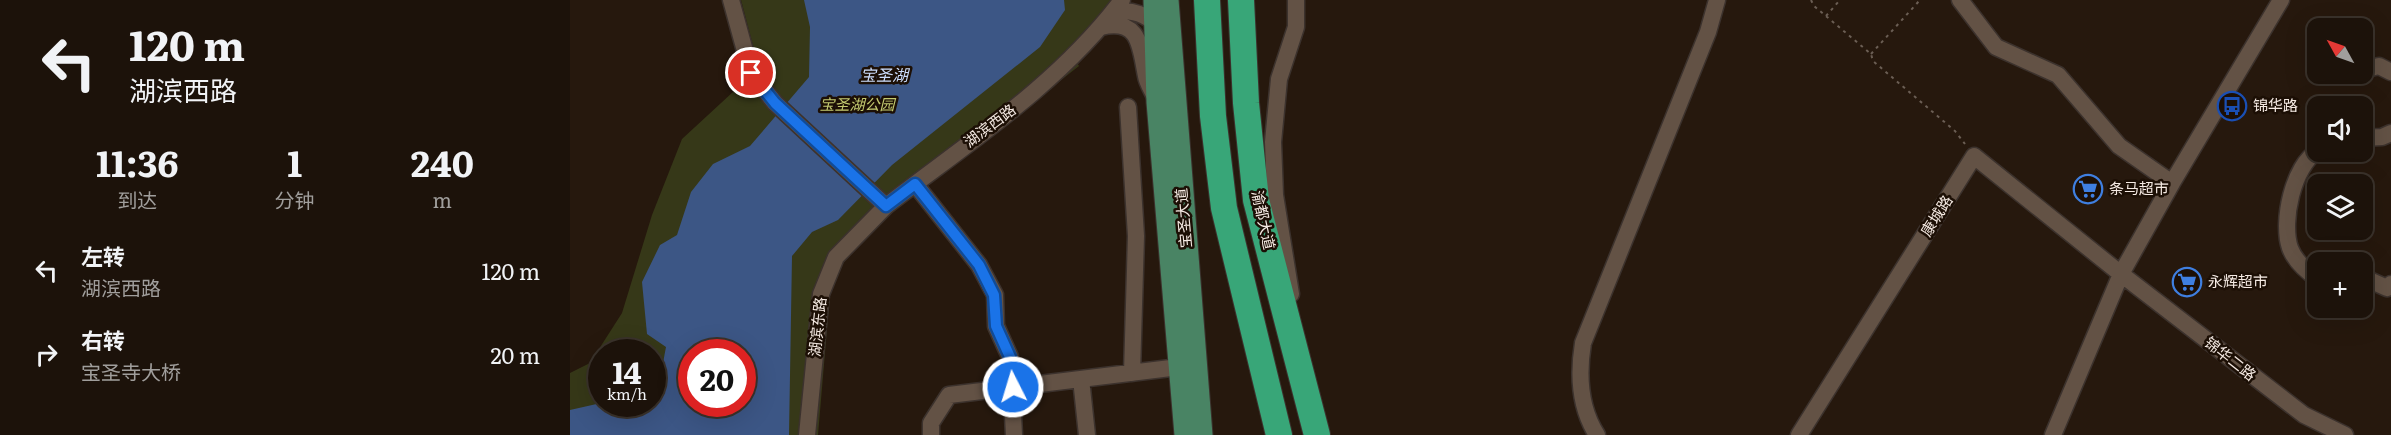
<!DOCTYPE html>
<html lang="zh">
<head>
<meta charset="utf-8">
<style>
  body { margin:0; font-family:Literata,"Noto Sans SC",serif; background:#251b13; color:#f1f3f6; height:100vh; display:flex; flex-direction:column; font-size:22px; white-space:nowrap }
  * { box-sizing:border-box; margin:0 }
  p { font-size:20px; color:#a09e9c }
  .icon { flex:none; width:33px; height:33px; fill:none; stroke:currentColor; stroke-width:2; stroke-linecap:round; stroke-linejoin:round }
  .map { position:relative; flex:1; overflow:hidden }
  .drawer { display:flex; flex-direction:column; background:#1c120a; width:570px }
  .drawer>* { flex:none }
  .hud { background:#1c120a; color:#f1f3f6; overflow:hidden }
  .needle { width:39px; rotate:310deg }
  .tools { position:absolute; left:1737px; top:18px; display:grid; gap:12px }
  .tools a { display:grid; place-items:center; width:66px; height:66px; border-radius:12px; background:#1c120a; box-shadow:0 6px 24px #0002,0 0 0 2px #3a322b; font-size:30px }
  .speed { position:absolute; left:18px; top:339px; display:flex; gap:12px; font-size:30px; font-weight:700; text-align:center }
  .speed>* { display:grid; place-content:center; width:78px; height:78px; border-radius:50%; background:#1c120a; box-shadow:0 6px 24px #0002,0 0 0 2px #3a322b; line-height:1 }
  .speed small { font-size:15px; font-weight:400 }
  .speed .limit { border:9px solid #d22; background:#fff; color:#111 }
  .pin { position:absolute; display:grid; place-items:center; width:51px; height:51px; color:#fff; margin:-26px; border:3px solid #fff; border-radius:50%; box-shadow:0 2px 6px #0007 }
  .me { position:absolute; width:66px; margin:-33px; rotate:355deg; stroke-linejoin:round; filter:drop-shadow(0 0 4px #0008) }
  .turn { display:flex; align-items:center; gap:21px; height:126px; padding:0 30px; font-size:27px }
  .turn .icon { width:78px; height:78px; stroke-width:2.5 }
  .turn b { display:block; font-size:42px; line-height:51px }
  .eta { display:flex; justify-content:space-evenly; align-items:center; height:102px; text-align:center }
  .eta b { font-size:36px; font-weight:700; line-height:42px }
  ul { padding:0; list-style:none }
  li { display:flex; align-items:center; gap:18px; height:84px; padding:0 30px }
  li div { flex:1 }
  li b { display:block; font-size:22px }
  li em { font-style:normal }
  main { display:flex; flex:1; min-height:0 }
  .map>svg:first-child { display:block }
</style>
</head>
<body>
<main>
<section class="drawer">
<div class="hud">
<div class="turn"><svg class="icon" aria-label="left" viewBox="0 0 24 24"><path d="M17 20v-9H6M10 6l-5 5 5 5"/></svg><div><b>120 m</b>湖滨西路</div></div>
</div>
<div class="eta">
<div><b>11:36</b><p>到达</p></div>
<div><b>1</b><p>分钟</p></div>
<div><b>240</b><p>m</p></div>
</div>
<ul>
<li><svg class="icon" aria-label="left" viewBox="0 0 24 24"><path d="M17 20v-9H6M10 6l-5 5 5 5"/></svg><div><b>左转</b><p>湖滨西路</p></div><em>120 m</em></li>
<li><svg class="icon" aria-label="right" viewBox="0 0 24 24"><path d="M7 20v-9h11M14 6l5 5-5 5"/></svg><div><b>右转</b><p>宝圣寺大桥</p></div><em>20 m</em></li>
</ul>
</section>
<div class="map">
<svg width="1821" height="435" viewBox="0 0 1821 435">
  <rect width="100%" height="100%" fill="#26180d"/>
  <path fill="#363818" fill-rule="evenodd" d="M171,0H543L502,54L509,66L321,213L274,261L260,294L248,435H0V373L20,363L52,313L82,215L112,139L189,68ZM32,352H82V404H32ZM122,352H172V404H122Z"/>
  <path fill="#3c5685" fill-rule="evenodd" d="M234,0H494L495,10L470,47L322,165L268,220L242,232L222,256L219,435H0V410L31,403L82,404L83,373L92,368L96,347L77,334L72,282L90,245L107,235L121,192L143,164L180,146L239,77L240,27ZM122,352H172V404H122Z"/>
  <g fill="none" stroke-linecap="round" stroke-linejoin="round">
    <g stroke="#3c322d" stroke-width="19">
      <path id="minor" d="M161,0L181,73L205,103L316,206C399,142 489,84 552,0
        M1390,0L1426,47L1488,75L1549,146L1602,183
        M542,13C561,8 578,15 591,29
        M531,27C570,18 570,46 576,76C577,83 582,90 585,97
        M1792,70L1809,66L1821,72
        M1775,75L1780,74
        M558,107L566,236L562,373
        M1792,138L1812,137L1821,133
        M1748,151C1723,165 1711,222 1720,248C1725,261 1736,271 1748,279
        M345,184L409,265L425,295L426,326L440,357L444,435
        M1792,279H1797L1817,288L1821,284
        M721,294L705,195L703,142L709,79L726,27V0
        M511,379L517,435
        M237,435L251,294L266,257L316,206
        M361,435V423L379,395L609,367
        M1027,435C1009,407 1008,374 1013,343L1138,32L1147,0
        M1229,435L1404,156L1551,274L1734,415L1775,435
        M1483,435L1551,274L1602,183L1711,0"/>
    </g>
    <g stroke="#3c322d" stroke-width="23">
      <path id="major" d="M584,0L587,102L615,435
        M598,0L632,435"/>
    </g>
    <g stroke="#3c322d" stroke-width="28">
      <path id="highway" d="M637,0L643,116L654,208L709,435
        M671,0L676,103L686,200L747,435"/>
    </g>
    <path stroke="#6b5e54" stroke-width="2" stroke-dasharray="3 4.5" stroke-linecap="butt" d="M1241,0L1244,6L1301,54L1303,61L1385,131L1395,144
      M1256,16L1270,0
      M1301,54L1350,0"/>
    <use href="#minor" stroke="#635245" stroke-width="16"/>
    <use href="#major" stroke="#498464" stroke-width="21"/>
    <use href="#highway" stroke="#38a678" stroke-width="26"/>
  </g>
  <g fill="none" stroke-linecap="round" stroke-linejoin="round">
    <g stroke="#114b97" stroke-width="15">
      <path id="route" d="M181,73L205,103L316,206L345,184L409,265L424,295L426,326L440,357L443,387"/>
    </g>
    <use href="#route" stroke="#1a73e8" stroke-width="10"/>
  </g>
  <defs>
    <g id="bus-ring" transform="scale(1.5)"><circle r="9.5" fill="#1c0f05" stroke="#1a4fb4" stroke-width="1.5"/><path d="M-5-6H5V4H4V6H2V4H-2V6H-4V4H-5ZM-3.5-4V0h7V-4ZM-3.5 1.2v1.5H-2V1.2ZM2 1.2v1.5H3.5V1.2Z" fill="#1a4fb4"/></g>
    <g id="supermarket-ring" transform="scale(1.5)"><circle r="9.5" fill="#1c0f05" stroke="#3f7fe0" stroke-width="1.5"/><path d="M-6-5.5h2.5l.6 2H6L4.5 2H-2.5L-4.4-4H-6ZM-1.5 3.2a1.3 1.3 0 1 0 .1 0ZM3 3.2a1.3 1.3 0 1 0 .1 0Z" fill="#3f7fe0"/></g>
  </defs>
  <g fill-rule="evenodd">
    <use href="#bus-ring" x="1662" y="106"/>
    <use href="#supermarket-ring" x="1518" y="189"/>
    <use href="#supermarket-ring" x="1617" y="282"/>
  </g>
  <g text-anchor="middle" stroke-width="5" stroke-linejoin="round" paint-order="stroke">
    <g font-size="15" font-style="italic" fill="#c3ca70" stroke="#1c0f05">
      <text x="287" y="110">宝圣湖公园</text>
    </g>
    <g font-size="15" fill="#f5eae3" stroke="#1c0f05" text-anchor="start">
      <text x="1683" y="111">锦华路</text>
      <text x="1539" y="194">条马超市</text>
      <text x="1638" y="287">永辉超市</text>
    </g>
    <g font-size="15" fill="#f5eae3" stroke="#1c0f05">
      <text transform="translate(420 126) rotate(-37)" y="5">湖滨西路</text>
      <text transform="translate(1367 216) rotate(-58)" y="5">康城路</text>
      <text transform="translate(614 218) rotate(-95)" y="5">宝圣大道</text>
      <text transform="translate(693 220) rotate(78)" y="5">渝都大道</text>
      <text transform="translate(248 327) rotate(-84)" y="5">湖滨东路</text>
      <text transform="translate(1660 359) rotate(38)" y="5">锦华二路</text>
    </g>
    <g font-size="16" font-style="italic" fill="#ccddfc" stroke="#1c0f05">
      <text x="314" y="81">宝圣湖</text>
    </g>
  </g>
</svg>
<div class="tools">
<a><svg class="needle" viewBox="-14 -14 28 28"><path d="M0-13l5 13h-10z" fill="#e53935"/><path d="M0 13l5-13h-10z" fill="#a09e9c"/></svg></a>
<a><svg class="icon" aria-label="sound" viewBox="0 0 24 24"><path d="M4 9h4l5-4v14l-5-4H4zM17 9q2 3 0 6"/></svg></a>
<a><svg class="icon" aria-label="layers" viewBox="0 0 24 24"><path d="M12 4l9 5-9 5-9-5zM3 14l9 5 9-5"/></svg></a>
<a>+</a>
</div>
<div class="speed"><div>14<small>km/h</small></div><div class="limit">20</div></div>
<div class="pin" style="left:181px;top:73px;background:#d93025"><svg class="icon" aria-label="arrive" viewBox="0 0 24 24"><path d="M6 21V4h12l-3 4 3 4H6"/></svg></div>
<svg class="me" style="left:443px;top:387px" viewBox="-20 -20 40 40"><circle r="17" fill="#1a73e8" stroke="#fff" stroke-width="3"/><path d="M0-11L8 9 0 5-8 9z" fill="#fff"/></svg>
</div>
</main>
</body>
</html>
